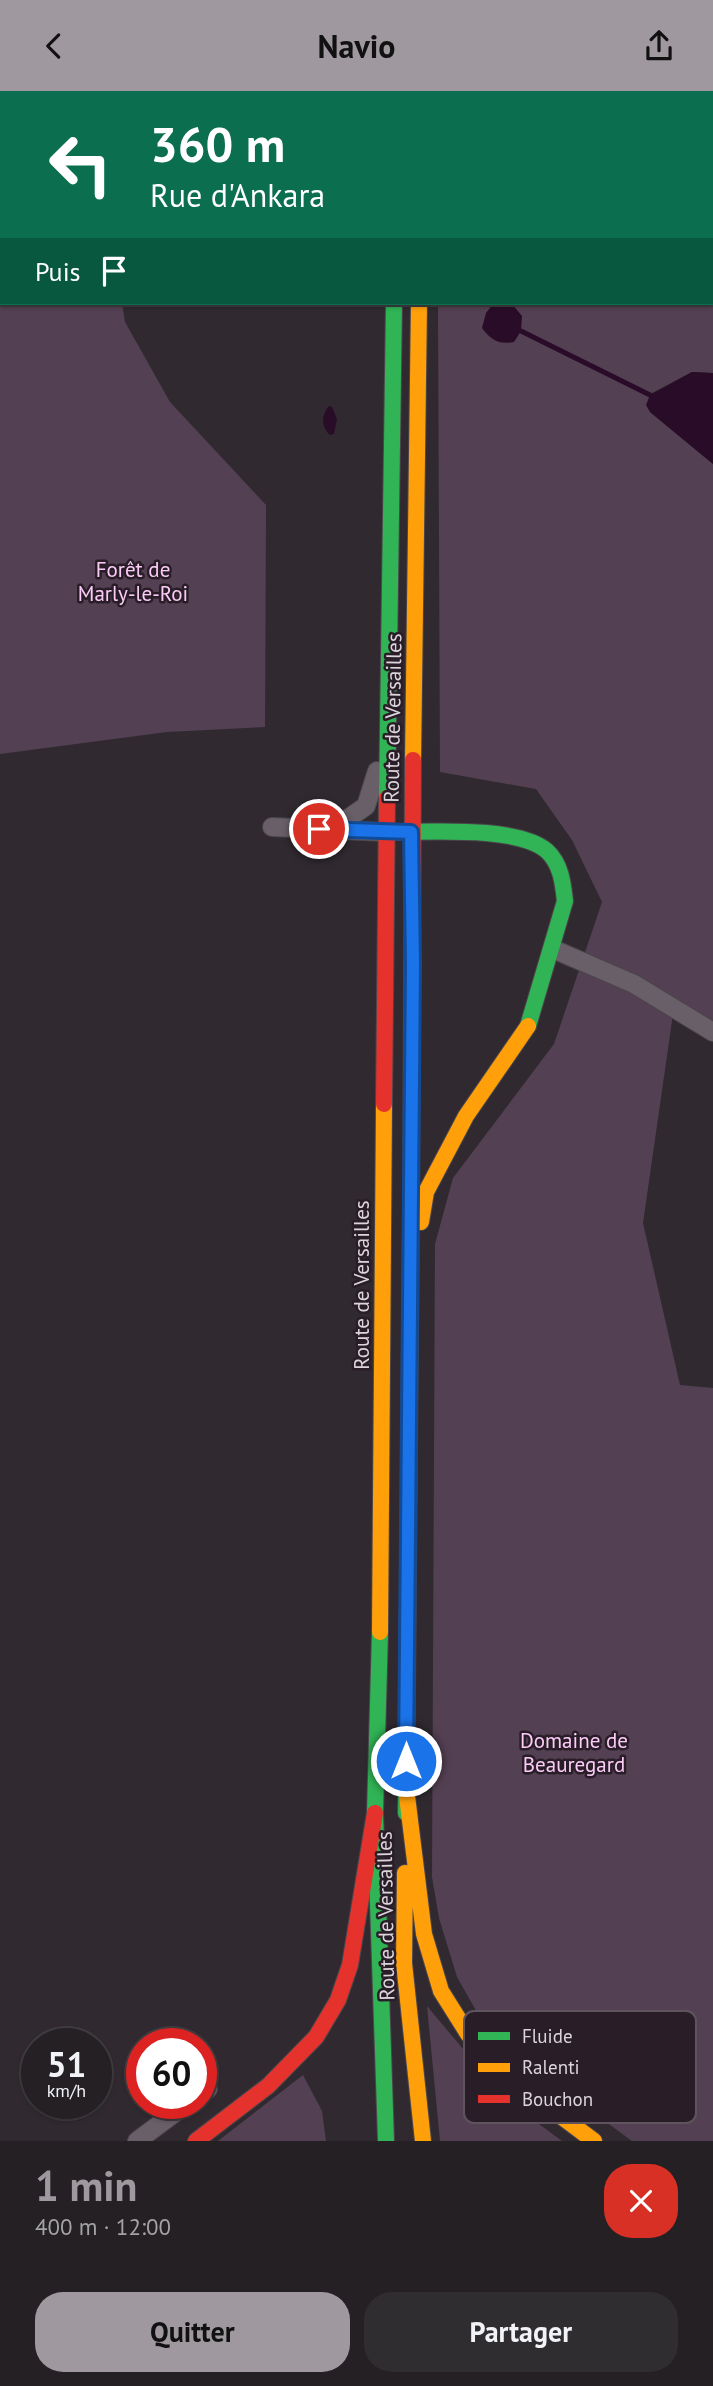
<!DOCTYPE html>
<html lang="fr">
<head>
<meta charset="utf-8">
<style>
  body { margin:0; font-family:"PT Sans",sans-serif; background:#302d31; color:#f1f3f6; height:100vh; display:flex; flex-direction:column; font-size:26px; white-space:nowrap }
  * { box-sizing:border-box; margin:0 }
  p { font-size:23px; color:#a3a3a6 }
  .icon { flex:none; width:38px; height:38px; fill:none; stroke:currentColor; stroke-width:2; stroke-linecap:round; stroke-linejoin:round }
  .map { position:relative; height:2050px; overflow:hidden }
  .side { display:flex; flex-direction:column; background:#242024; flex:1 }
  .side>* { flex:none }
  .hud { position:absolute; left:0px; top:0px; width:714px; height:214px; box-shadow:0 2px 5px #0004,0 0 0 2px #413e41; background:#0b6e4f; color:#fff; overflow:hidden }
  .speed { position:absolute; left:21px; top:1937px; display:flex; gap:14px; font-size:35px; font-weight:700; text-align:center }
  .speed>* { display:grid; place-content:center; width:91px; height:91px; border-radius:50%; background:#242024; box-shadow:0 2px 5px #0004,0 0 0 2px #413e41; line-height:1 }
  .speed small { font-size:18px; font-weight:400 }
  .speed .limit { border:10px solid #d22; background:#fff; color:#111 }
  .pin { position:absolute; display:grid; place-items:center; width:60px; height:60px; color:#fff; margin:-30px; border:4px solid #fff; border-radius:50%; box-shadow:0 2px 7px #0007 }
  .me { position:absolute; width:77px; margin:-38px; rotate:0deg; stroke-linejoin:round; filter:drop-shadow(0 0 5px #0008) }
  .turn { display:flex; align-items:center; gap:24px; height:147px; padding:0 35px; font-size:32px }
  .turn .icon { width:91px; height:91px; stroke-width:2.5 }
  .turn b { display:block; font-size:49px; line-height:60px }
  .then { display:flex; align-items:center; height:66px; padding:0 35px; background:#0003; gap:14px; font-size:26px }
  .round { display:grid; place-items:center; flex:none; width:74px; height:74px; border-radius:28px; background:#302d31 }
  .headline { display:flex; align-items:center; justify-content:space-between; height:119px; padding:0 35px }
  h1 { font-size:42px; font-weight:600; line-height:52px; color:#a0989f }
  .action { display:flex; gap:14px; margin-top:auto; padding:14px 35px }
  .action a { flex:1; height:80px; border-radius:28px; background:#a0989f; color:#111; font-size:28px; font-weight:600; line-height:80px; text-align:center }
  .action a+a { background:#302d31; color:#f1f3f6 }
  header { display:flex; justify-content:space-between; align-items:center; height:91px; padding:0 35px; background:#a0989f; color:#111; font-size:32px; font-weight:600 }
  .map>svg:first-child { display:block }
</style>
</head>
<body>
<header><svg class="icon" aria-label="back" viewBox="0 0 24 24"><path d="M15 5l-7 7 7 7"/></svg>Navio<svg class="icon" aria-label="share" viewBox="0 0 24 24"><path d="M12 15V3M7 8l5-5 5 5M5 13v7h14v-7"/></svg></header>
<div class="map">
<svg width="713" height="2050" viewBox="0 0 713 2050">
  <rect width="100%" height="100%" fill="#302a30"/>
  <path fill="#544053" d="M0,0H177L2,2V212H122L125,231L170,311L266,414L265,636L167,641L0,663Z
    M437,0H699L702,2H437Z
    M713,8V282L692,281L650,303V321L713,373V936L674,916L643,1132L680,1294L713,1297V2050H632L513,1963L478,1923L457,1886L439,1827L432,1786L435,1153L453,1087L554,953L602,811L572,749L536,698L440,681L438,212H712Z
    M427,1915L505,2008L562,2050H440Z
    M303,1984L322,2020L326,2050H218Z"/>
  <path fill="#290c27" d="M493,213H512L522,225L521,240L514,251C499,254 491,249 482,237L486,222Z
    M692,281L713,282V373L650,321L646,314L650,304Z
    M329,315L332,316L337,328L334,343L330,344C321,336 321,324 329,315Z"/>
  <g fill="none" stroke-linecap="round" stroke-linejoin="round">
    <path stroke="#290c27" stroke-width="5" d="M521,240L650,304"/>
    <g stroke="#4b464b" stroke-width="20">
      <path id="street" d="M272,736L386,741
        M333,738L366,715L377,680
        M553,858L634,893L713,941
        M201,2003L208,1998
        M137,2050L188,2012"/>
    </g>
    <g stroke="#4b464b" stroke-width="18">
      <path id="fast" d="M387,707L394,212
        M393,741C430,741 519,735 547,760C561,773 563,792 565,810L528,935
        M380,1541L375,1722L386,2050
        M406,1722L411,1125"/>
    </g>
    <g stroke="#4b464b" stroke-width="18">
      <path id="slow" d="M398,0V2
        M413,669L419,212
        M421,1131L426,1101L466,1025L528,935
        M380,1541L384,1013
        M406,1697L424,1843L441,1900L468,1943L510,1987L594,2050
        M405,1782L404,1872L423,2050"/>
    </g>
    <g stroke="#4b464b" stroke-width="18">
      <path id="jam" d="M421,0V2
        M384,1013L387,707
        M411,1125L413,669
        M196,2050L268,1995L316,1946L338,1909L350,1874L375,1722"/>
    </g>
    <use href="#street" stroke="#695f68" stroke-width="18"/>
    <use href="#fast" stroke="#30b455" stroke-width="16"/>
    <use href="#slow" stroke="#ff9f0a" stroke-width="16"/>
    <use href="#jam" stroke="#e5322d" stroke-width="16"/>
  </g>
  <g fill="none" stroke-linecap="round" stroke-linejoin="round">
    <g stroke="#114b97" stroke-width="18">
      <path id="route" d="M319,738L411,741L413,873L406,1670"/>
    </g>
    <use href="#route" stroke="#1a73e8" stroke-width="12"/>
  </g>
  <g text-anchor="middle" stroke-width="5" stroke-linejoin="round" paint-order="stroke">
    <g font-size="21" fill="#fcccf8" stroke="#291d28">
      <text x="133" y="486">Forêt de<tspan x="133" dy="24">Marly-le-Roi</tspan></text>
      <text x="574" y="1657">Domaine de<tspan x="574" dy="24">Beauregard</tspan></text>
    </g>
    <g font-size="21" fill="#dcd4db" stroke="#291d28">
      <text transform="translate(393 627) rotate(-89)" y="7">Route de Versailles</text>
      <text transform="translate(362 1194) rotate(-90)" y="7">Route de Versailles</text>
      <text transform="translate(386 1825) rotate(-91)" y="7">Route de Versailles</text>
    </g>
  </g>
  <rect x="464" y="1920" width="232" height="112" rx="10" fill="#291d28" stroke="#5f545e" stroke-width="2"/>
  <rect x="478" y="1941" width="32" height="8" fill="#30b455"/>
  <rect x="478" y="1972" width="32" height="9" fill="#ff9f0a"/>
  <rect x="478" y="2004" width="32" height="8" fill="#e5322d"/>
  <g font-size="19" fill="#dcd4db">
    <text x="522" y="1952">Fluide</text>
    <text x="522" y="1983">Ralenti</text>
    <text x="522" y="2015">Bouchon</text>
  </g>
</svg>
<div class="speed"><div>51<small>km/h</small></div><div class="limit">60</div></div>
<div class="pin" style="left:319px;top:738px;background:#d93025"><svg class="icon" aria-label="arrive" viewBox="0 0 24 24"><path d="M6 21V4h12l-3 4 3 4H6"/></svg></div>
<svg class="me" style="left:406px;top:1670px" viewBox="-20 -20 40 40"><circle r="17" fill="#1a73e8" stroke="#fff" stroke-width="3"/><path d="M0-11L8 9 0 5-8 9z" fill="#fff"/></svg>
<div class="hud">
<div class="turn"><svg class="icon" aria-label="left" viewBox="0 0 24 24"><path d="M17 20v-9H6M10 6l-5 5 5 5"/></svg><div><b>360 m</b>Rue d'Ankara</div></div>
<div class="then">Puis<svg class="icon" aria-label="arrive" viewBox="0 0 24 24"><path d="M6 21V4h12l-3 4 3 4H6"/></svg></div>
</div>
</div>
<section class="side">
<div class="headline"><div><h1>1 min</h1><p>400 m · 12:00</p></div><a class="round" style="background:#d93025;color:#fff"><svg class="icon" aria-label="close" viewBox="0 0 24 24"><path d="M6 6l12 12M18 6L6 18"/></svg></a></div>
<div class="action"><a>Quitter</a><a>Partager</a></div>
</section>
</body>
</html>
